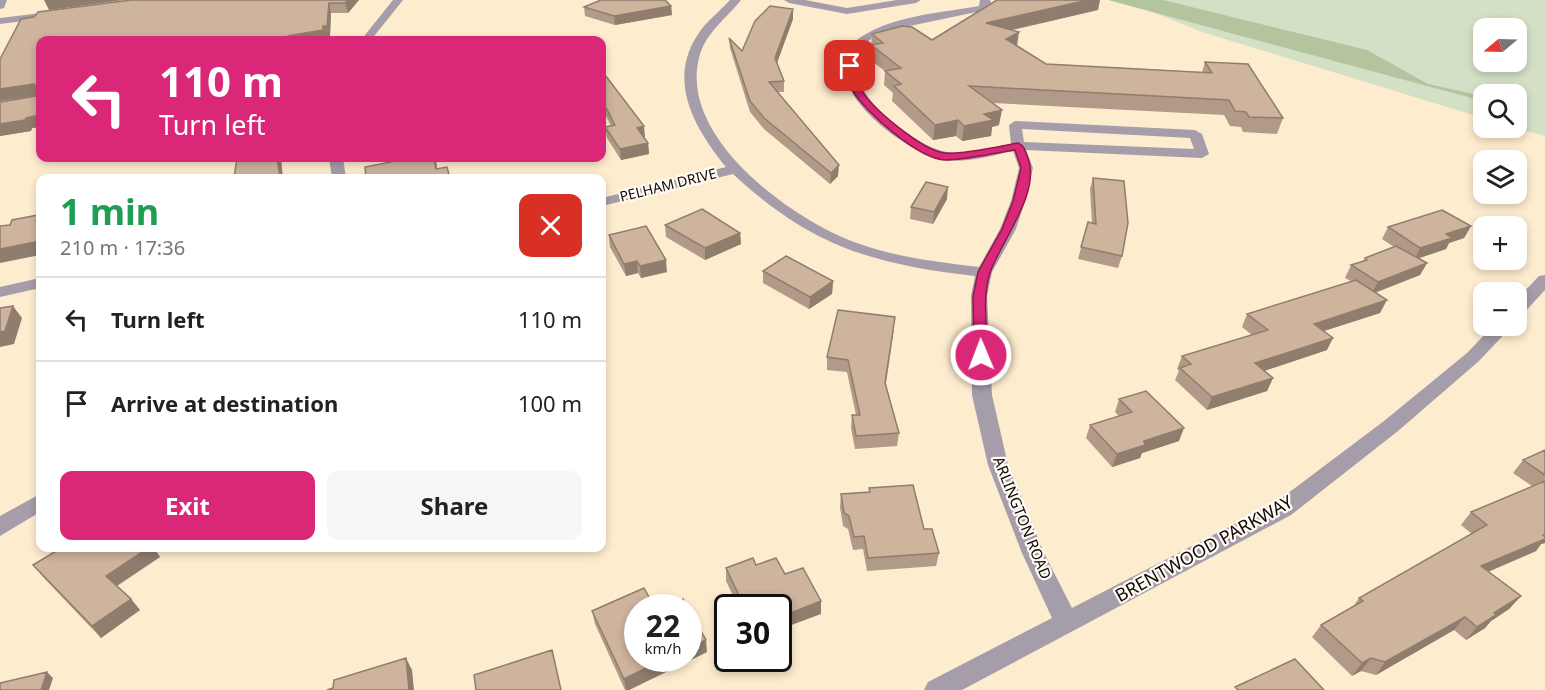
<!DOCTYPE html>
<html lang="en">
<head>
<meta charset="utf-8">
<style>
  body { margin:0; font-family:"Noto Sans",sans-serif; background:#f6f6f6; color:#222; height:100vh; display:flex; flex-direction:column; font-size:22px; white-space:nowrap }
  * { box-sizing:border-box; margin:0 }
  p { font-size:20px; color:#767676 }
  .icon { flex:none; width:33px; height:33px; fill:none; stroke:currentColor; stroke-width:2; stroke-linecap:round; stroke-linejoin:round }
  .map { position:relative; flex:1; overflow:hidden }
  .drawer { position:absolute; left:36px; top:174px; width:570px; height:378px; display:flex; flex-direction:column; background:#fff; border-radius:12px; box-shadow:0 3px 9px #0003 }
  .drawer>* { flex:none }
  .hud { position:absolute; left:36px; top:36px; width:570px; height:126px; border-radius:12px; box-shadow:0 3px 9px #0003; background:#db2777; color:#fff; overflow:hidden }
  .needle { width:39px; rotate:251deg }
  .fabs { position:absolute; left:1473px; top:18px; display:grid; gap:12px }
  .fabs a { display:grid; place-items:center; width:54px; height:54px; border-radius:12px; background:#fff; box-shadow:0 3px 9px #0003; font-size:30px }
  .speed { position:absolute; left:624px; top:594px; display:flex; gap:12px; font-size:30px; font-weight:700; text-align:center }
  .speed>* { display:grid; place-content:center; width:78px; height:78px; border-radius:50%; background:#fff; box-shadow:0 3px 9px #0003; line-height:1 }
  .speed small { font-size:15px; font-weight:400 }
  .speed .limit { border:3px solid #111; border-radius:9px; background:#fff; color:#111 }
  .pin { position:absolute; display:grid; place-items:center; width:51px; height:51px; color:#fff; margin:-26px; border-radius:12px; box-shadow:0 3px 9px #0006 }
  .me { position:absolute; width:66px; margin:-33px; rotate:359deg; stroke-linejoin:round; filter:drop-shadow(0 0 4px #0008) }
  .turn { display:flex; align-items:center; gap:21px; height:126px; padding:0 24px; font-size:27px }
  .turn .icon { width:78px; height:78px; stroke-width:2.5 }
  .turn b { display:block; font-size:42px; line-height:51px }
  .round { display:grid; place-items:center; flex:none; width:63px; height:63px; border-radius:12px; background:#f6f6f6 }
  .summary { display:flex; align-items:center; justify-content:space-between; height:102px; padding:0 24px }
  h1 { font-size:36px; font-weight:700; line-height:45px; color:#1e9e55 }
  .cta { display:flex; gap:12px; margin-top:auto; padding:12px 24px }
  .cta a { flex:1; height:69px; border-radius:12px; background:#db2777; color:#fff; font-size:24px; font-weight:700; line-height:69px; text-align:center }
  .cta a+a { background:#f6f6f6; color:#222 }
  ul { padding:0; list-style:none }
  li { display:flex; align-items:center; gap:18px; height:84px; padding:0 24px; border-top:2px solid #e0e0e0 }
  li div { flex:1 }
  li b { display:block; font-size:22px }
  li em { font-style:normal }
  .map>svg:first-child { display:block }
</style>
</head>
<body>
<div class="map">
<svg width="1545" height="690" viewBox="0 0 1545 690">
  <rect width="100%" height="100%" fill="#feeccf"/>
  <path fill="#d4e0c5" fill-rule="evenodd" d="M1123,0H1545V136L1515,128L1516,94H1484L1483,118L1202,32ZM1484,28H1516V62H1484Z"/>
  <path fill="#b4c49f" d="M1108,0H1163L1367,50L1428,84L1483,96V101Z"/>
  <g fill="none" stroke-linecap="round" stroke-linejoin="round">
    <path fill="#a59da9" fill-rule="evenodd" d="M0,0H7L4,8L0,9Z
      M393,0H403L371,40H361Z
      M730,0H741C726,19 705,33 699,58C679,137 790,218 854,242C894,257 937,262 979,267L1000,229L1011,201L1019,168L1013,151C991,156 967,163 944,160C913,154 864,118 850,89C845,78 844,64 844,52C875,16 935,14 979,6L980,0H990L991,3L986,10L900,28L873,37L856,53C856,65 857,78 863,89C874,111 922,149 947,152C968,154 990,148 1011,144L1009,125L1015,121L1195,130L1202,134L1209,154L1202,158L1026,150L1033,168L1025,201L1016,229L992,272L987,296L992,395L1008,465L1044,553L1072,608L1275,503L1384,421L1467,353L1493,326H1512L1479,361L1398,431L1291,515L962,690H924L928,682L1052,618L1022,553L988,465L972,395L971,296L975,276C871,264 811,246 733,174L602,206V198L726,167C692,125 664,75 704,26C712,17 722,9 730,0ZM1022,129L1190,138L1194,149L1024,142Z
      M784,0H805L847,8L897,0H921L916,3L847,14L789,3Z
      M58,11L62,12V16L0,24V18Z
      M329,158H343L346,178H332Z
      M1545,275V290L1522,315L1516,316V300L1539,276Z
      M40,278V288L0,297V287Z
      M40,494V512L0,536V516Z"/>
  </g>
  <path fill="#b19a87" d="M359,0L348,13H331L330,36H326V39L319,40H40V127L32,128L31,131L0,136V102L36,96L0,101V59L34,17Z
    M671,6L672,15L615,25L585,16L584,7Z
    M1098,10L1013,30L1017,46L1046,64L1202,72L1205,62L1283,118L1277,134L1243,132L1241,127L1230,126L1224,115L992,103L999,125L992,127L991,136L962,141L956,136L933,140L892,101L893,93L884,85L885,71L870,60L872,34L932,40Z
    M793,19L777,63L784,81V92H777L838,176L830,184L764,129L750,112L730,48L729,38L742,51Z
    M602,71L648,143L649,154L621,160L607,138L605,127L611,126L602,108Z
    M1093,178L1122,256L1118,268L1078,259L1088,222L1092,223L1090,189Z
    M947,199L933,224L910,219L911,207Z
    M665,225L740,233L741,244L705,260L666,237Z
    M1471,226L1464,238L1449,243L1446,249L1418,258L1427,263L1420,275L1375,293L1380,313L1324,331L1327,350L1264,371L1273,378L1267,391L1207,410L1175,380L1179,371L1177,369L1182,356L1252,335L1242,327L1247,314L1351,281L1345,278L1351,265L1363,261L1365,258L1394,247L1382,239L1388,227Z
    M609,235L667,272L641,278L638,273L626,276L610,247Z
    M763,271L833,281L832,294L809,309L763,283Z
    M894,329L886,384L899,433L897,446L855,449L851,428L852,415H856L847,372L827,370V357Z
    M1119,399L1179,441L1142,453L1140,458L1112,467L1086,438L1090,425L1119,416L1115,412Z
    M1545,450V543L1541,544L1536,551L1488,572L1521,596L1509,609L1491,621L1485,628L1466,640L1454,630L1376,675L1361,671L1352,676L1312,637L1321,625L1353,607L1359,598L1472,534L1461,525L1471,512L1532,486L1513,473L1523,460Z
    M869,488L924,529L939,553L936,566L867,571L863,549L853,550L848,529L843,526L840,507L841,494L869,492Z
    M61,548H154L160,557L117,586L131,599L140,610L101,638L43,577L33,565Z
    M726,568L785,574L821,614L778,608H739L726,581Z
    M638,608L707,652L629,690H625L595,624L592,611Z"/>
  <path fill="#907d6e" d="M44,0H124L49,10Z
    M348,0H359L348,13L345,3Z
    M1088,0H1100L1098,10L984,36L986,23Z
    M329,3L331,13L330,36H326V39L319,40H288V36Z
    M671,6L672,15L615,25L614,16Z
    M793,9V19L775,68V58Z
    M1019,32L1017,46L1006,39Z
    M34,84L40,95L0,101V89Z
    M1002,110L999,125L992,127L991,136L962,141L964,126L984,114Z
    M40,115V127L32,128L31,131L0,136V124L26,118Z
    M958,120L956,136L933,140L935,125Z
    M644,126L645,137L638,139L637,128Z
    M648,143L649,154L621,160L620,149Z
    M277,158H281L283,178H272Z
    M434,158H436L438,178L436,169Z
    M839,165L838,176L830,184L831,173Z
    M948,187L947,199L933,224L934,212Z
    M1471,226L1464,238L1449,243L1446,249L1414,260L1420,248L1446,234Z
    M740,233L741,244L705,260V248Z
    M40,240V255L0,263V249Z
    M666,260L667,272L641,278L640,266Z
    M637,261L638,273L626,276L624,264Z
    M1427,263L1420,275L1371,294L1378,282Z
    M833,281L832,294L809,309L810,297Z
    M1387,300L1380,313L1308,336L1314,324Z
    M13,306L22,318L14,344L0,347V332Z
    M1333,338L1327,350L1249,376L1255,363Z
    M1273,378L1267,391L1207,410L1212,397Z
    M1184,428L1179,441L1142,453L1140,458L1112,467L1117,454L1144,441Z
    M1545,535V543L1541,544L1536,551L1471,579L1481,566Z
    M148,548H154L160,557L115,587L106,576Z
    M1521,596L1509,609L1491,621L1485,628L1466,640L1477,627L1494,613Z
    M131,599L140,610L101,638L92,626Z
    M821,601V614L778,630V618Z
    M1465,617L1454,630L1376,675L1385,662Z
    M706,640L707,652L629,690H626L624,679L666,658H688V648Z
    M406,658L412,670L414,690H409Z
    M1371,658L1361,671L1352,676L1362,663Z
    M47,672L53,678L49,690H41Z"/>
  <path fill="#ceb39d" stroke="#907d6e" stroke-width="1.5" d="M131,0H348L345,3H329L327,26H323V30L288,36V40H40V115L26,118L25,120L0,124V102L36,96L37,87L34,84L0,89V59L21,19L34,17L38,12Z
    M601,0H665L671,6L614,16L584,7Z
    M997,0H1088L986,23L1019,32L1006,39L1046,64L1212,73L1205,62L1248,64L1283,118L1249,117L1246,112L1235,111L1229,100L969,86L1002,110L984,114L993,120L964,126L958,120L935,125L894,86L901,84L885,71L901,68L871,45L883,43L872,34L902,26L912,27L932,40Z
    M770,6L793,9L775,58L784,81L769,82L839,165L831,173L764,118L750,101L729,38L742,51L755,21Z
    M602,71L644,126L637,128L648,143L620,149L605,127L615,125L602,100Z
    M237,158H277L280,177L272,178H234Z
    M396,158H434L436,169L447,167L450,178H366L365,167L396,161Z
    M1093,178L1124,181L1128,223L1122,256L1081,247L1088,222L1096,224Z
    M926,182L948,187L934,212L911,207Z
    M702,209L740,233L705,248L665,225Z
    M1442,210L1471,226L1446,234L1452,238L1420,248L1388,227Z
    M38,215L36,221L40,220V241L0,249V226L10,225L12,220Z
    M646,226L666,260L640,266L637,261L624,264L609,235Z
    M1396,246L1427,263L1378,282L1351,265L1367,260L1365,258Z
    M786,256L833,281L810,297L763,271Z
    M1356,280L1387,300L1314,324L1333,338L1255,363L1273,378L1212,397L1180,368L1191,364L1182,356L1268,330L1247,314Z
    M13,306L5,331L0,332V308Z
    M838,310L895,317L885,383L899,433L856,436L852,415H860L848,360L827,357Z
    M1146,391L1184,428L1144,441L1145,445L1117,454L1090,425L1132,412L1119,399Z
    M1545,450V475L1523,460Z
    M1545,481V535H1543L1545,537V539L1481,566L1521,596L1494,613L1496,615L1477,627L1465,617L1385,662L1371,658L1362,663L1321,625L1363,601L1359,598L1487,525L1471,512Z
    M913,485L924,529H932L939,553L868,558L864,536L854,537L849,516L844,513L841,494L870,492L869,488Z
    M61,548H148L106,576L131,599L92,626L33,565Z
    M753,558L756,565L776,558L785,574L803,568L821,601L778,618V608H745L726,568Z
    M644,588L655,608H638V658H666L624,679L592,611Z
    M683,599L688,608H665Z
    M688,608L706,640L688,648Z
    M552,650L561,690H476L474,675Z
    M406,658L409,690H327L333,688L334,680Z
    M1295,659L1324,690H1238L1235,687Z
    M47,672L41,690H0V683Z"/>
  <path fill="#db2777" stroke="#8e194d" stroke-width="1.5" d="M847,64L855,66C857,73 858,82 861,89C871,108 923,151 945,153C960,155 1001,146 1018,143C1025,146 1025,151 1028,158C1041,193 1001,241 990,273C982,298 987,329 988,355L986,359L981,360L974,355L973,296L978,272L1002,229L1013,201L1021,168L1015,150C993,153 967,160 945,160C919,159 866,113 853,91C849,84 846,71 847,64Z"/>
  <g text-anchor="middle" stroke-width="4.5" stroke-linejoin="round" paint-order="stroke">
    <g font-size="14" fill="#110b03" stroke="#fffbf6">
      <text transform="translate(668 185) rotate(-14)" y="5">PELHAM DRIVE</text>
    </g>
    <g font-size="15" fill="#110b03" stroke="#fffbf6">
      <text transform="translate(1022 518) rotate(68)" y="5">ARLINGTON ROAD</text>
    </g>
    <g font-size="18" fill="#110b03" stroke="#fffbf6">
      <text transform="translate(1204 549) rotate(-29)" y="6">BRENTWOOD PARKWAY</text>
    </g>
  </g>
</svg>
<div class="fabs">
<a><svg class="needle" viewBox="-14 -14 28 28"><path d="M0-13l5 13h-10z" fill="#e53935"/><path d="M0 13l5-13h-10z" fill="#767676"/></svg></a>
<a><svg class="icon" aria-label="search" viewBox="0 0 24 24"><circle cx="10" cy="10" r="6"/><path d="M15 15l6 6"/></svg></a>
<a><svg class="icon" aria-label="layers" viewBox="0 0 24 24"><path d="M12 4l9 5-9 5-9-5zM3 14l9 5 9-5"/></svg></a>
<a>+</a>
<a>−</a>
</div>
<div class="speed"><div>22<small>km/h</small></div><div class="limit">30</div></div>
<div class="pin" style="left:850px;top:66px;background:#d93025"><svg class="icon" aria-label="arrive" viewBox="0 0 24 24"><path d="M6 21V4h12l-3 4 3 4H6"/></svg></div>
<svg class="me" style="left:981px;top:355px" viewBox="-20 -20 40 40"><circle r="17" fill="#db2777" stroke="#fff" stroke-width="3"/><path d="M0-11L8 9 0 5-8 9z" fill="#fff"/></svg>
<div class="hud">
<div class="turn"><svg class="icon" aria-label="left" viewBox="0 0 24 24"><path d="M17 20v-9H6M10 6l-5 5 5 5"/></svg><div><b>110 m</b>Turn left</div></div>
</div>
<section class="drawer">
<div class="summary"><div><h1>1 min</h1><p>210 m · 17:36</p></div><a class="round" style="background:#d93025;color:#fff"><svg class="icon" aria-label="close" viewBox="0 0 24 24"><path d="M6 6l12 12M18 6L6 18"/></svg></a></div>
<ul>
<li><svg class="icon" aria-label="left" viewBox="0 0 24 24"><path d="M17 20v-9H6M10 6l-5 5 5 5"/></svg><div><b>Turn left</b></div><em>110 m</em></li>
<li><svg class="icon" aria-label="arrive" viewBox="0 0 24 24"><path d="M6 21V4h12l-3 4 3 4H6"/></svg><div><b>Arrive at destination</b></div><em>100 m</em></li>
</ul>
<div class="cta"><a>Exit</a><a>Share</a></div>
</section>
</div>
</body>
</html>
